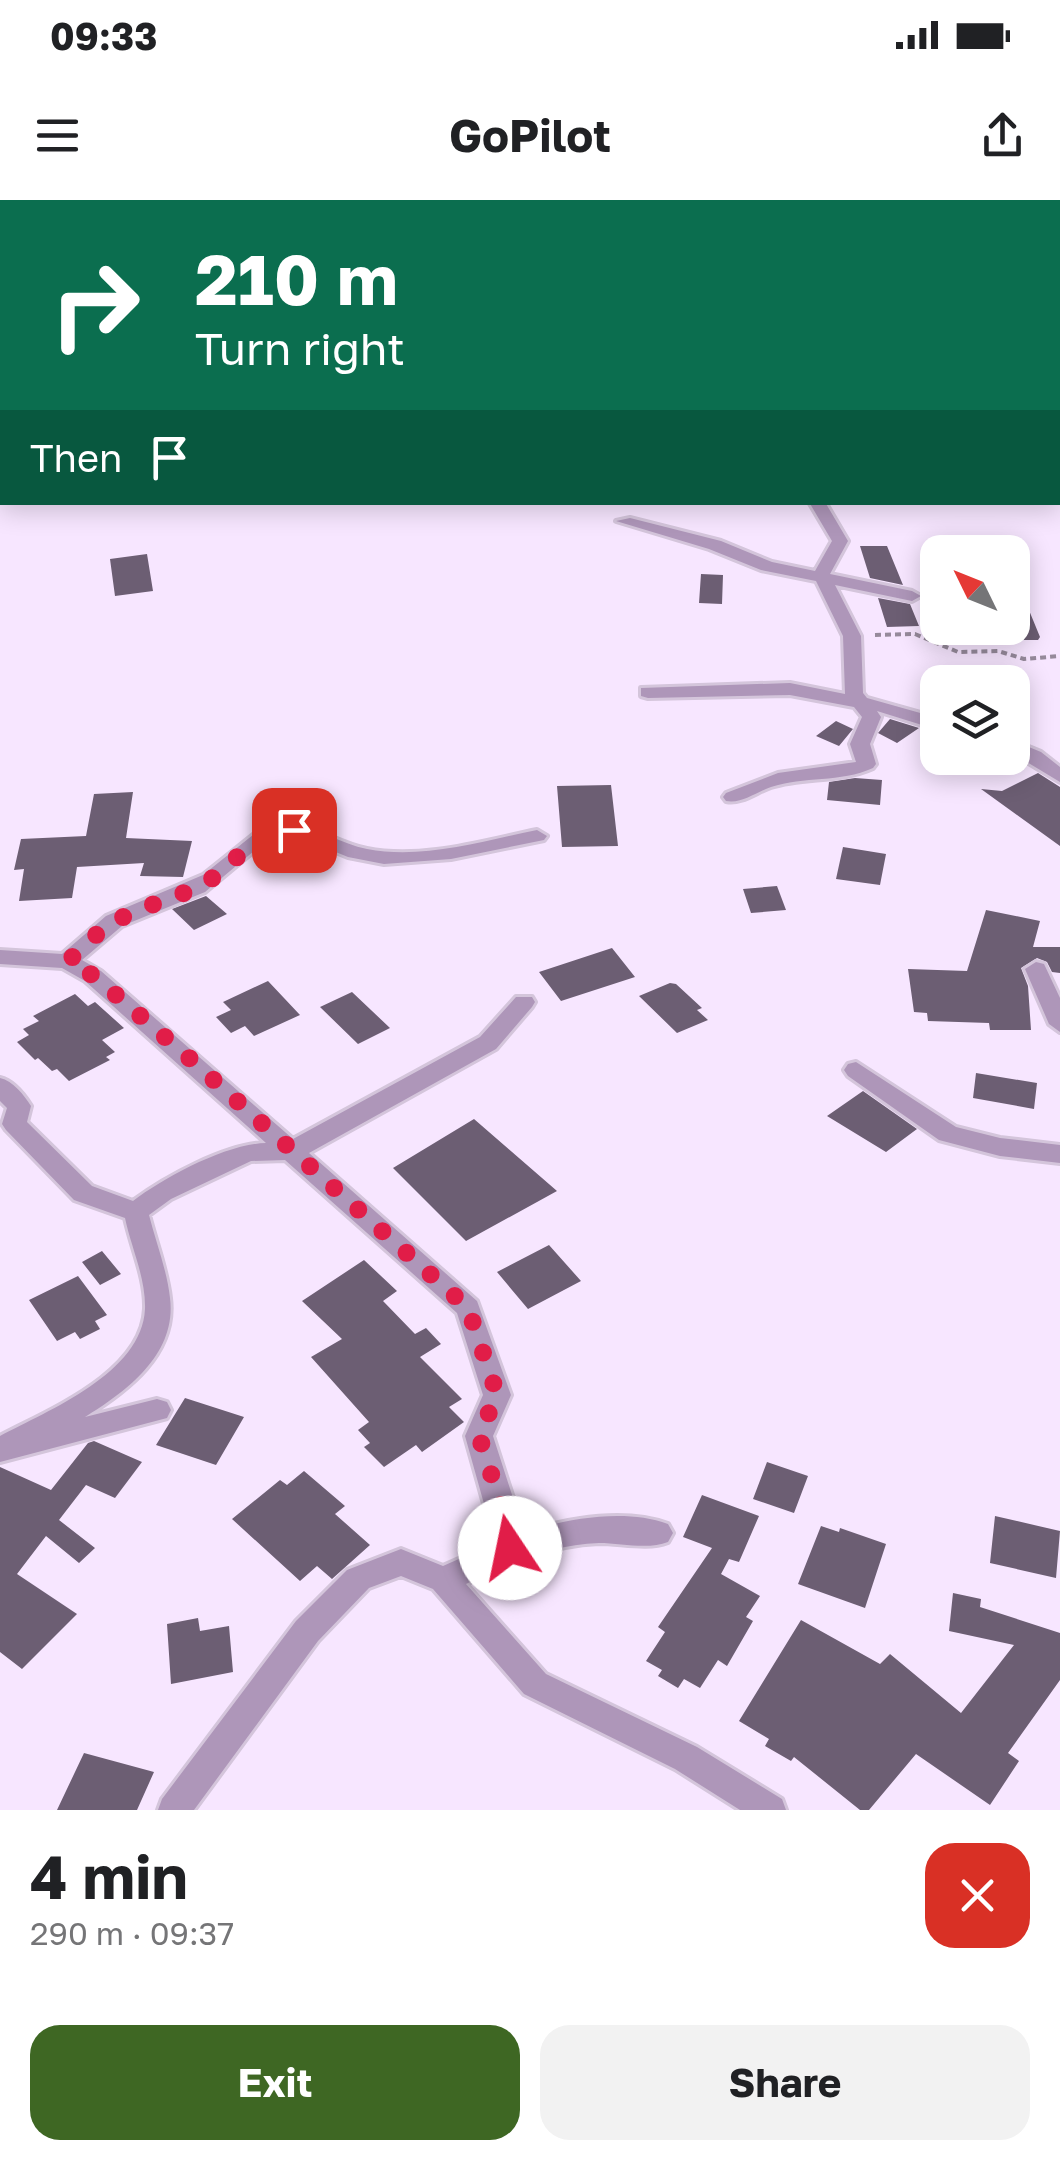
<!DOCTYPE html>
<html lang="en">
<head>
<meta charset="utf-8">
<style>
  body { margin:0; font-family:"Golos Text",sans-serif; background:#f2f2f2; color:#202124; height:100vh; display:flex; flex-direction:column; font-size:38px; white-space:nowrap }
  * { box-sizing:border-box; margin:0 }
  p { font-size:32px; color:#757577 }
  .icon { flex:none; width:55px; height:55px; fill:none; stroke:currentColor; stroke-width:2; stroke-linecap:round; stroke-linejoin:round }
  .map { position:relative; height:1610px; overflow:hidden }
  .side { display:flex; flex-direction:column; background:#fff; flex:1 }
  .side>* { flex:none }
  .guide { position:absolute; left:0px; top:0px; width:1060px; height:305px; box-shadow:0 5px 25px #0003; background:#0b6e4f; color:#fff; overflow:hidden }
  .needle { width:65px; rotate:313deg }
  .tools { position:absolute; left:920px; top:335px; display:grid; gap:20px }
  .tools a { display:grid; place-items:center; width:110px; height:110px; border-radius:20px; background:#fff; box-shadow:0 5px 25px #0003; font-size:50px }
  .pin { position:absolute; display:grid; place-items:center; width:85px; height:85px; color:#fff; margin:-42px; border-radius:20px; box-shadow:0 5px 15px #0006 }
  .me { position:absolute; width:110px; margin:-55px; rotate:349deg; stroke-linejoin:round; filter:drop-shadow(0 0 8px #0008) }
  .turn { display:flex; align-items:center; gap:35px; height:210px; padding:0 30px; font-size:45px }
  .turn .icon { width:130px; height:130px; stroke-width:2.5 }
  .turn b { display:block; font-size:70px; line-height:85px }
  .then { display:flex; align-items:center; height:95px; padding:0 30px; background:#0003; gap:20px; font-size:38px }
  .round { display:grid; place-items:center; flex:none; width:105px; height:105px; border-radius:30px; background:#f2f2f2 }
  .head { display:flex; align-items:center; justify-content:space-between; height:170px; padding:0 30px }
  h1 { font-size:60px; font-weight:700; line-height:75px }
  .cta { display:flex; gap:20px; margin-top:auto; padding:20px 30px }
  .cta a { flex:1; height:115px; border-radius:30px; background:#3e6723; color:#fff; font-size:40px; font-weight:700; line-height:115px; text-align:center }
  .cta a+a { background:#f2f2f2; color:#202124 }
  .status { display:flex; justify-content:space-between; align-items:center; height:70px; padding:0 50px; background:#fff; direction:ltr }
  .status svg { height:28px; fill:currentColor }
  header { display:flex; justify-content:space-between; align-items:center; height:130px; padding:0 30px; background:#fff; font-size:45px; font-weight:700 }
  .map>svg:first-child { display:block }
</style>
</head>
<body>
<div class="status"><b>09:33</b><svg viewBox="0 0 49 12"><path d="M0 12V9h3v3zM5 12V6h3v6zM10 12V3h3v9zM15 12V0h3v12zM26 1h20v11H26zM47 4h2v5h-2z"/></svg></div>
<header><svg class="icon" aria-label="menu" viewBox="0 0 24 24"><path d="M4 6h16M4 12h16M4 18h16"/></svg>GoPilot<svg class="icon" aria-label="share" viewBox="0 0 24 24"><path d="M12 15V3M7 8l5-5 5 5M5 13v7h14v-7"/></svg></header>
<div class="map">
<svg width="1060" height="1610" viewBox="0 0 1060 1610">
  <rect width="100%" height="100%" fill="#f7e6ff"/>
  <path fill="#6c5e73" d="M860,346H887L903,385L870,378Z
    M147,354L153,391L115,396L110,359Z
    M701,374L723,375L722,404L699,403Z
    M1015,376L1040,437L1038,440H1012Z
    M878,398L910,404L919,426L887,427Z
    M890,519L919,528L897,543L878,533Z
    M836,521L853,529L839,546L816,536Z
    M1038,573L1060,587V646L981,589L1002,591Z
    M855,578L882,580L880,605L827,600L829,582Z
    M611,585L618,646L562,647L557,586Z
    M133,592L126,638L192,641L183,677L140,676L144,663L77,667L72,698L19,701L24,669L14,670L21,639L86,636L94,594Z
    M843,647L886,654L880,685L836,679Z
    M777,686L786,710L751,713L743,689Z
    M206,696L227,714L194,730L172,709Z
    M986,710L1040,721L1033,747H1060V773L1052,772L1047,762L1037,758L1021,768L1028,786L1031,830H990L989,823L928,821L927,813L914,812L908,769L967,771Z
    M612,748L635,777L561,801L539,772Z
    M268,781L300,815L254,836L245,826L231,833L216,817L231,810L223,802Z
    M670,783L676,784L702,808L697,810L708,820L677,833L639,796Z
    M352,792L390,828L358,844L320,807Z
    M75,794L88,806L95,802L124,828L102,840L115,852L106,857L110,860L69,881L57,869L52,871L38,858L35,860L17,842L29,835L23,829L39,821L33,816Z
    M976,873L1037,883L1034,909L973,898Z
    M863,891L917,929L886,952L827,916Z
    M474,919L557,991L466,1041L393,968Z
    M549,1045L581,1081L528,1109L497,1072Z
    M102,1051L121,1074L100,1085L82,1062Z
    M364,1060L397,1091L383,1101L415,1134L426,1128L441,1144L420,1157L462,1199L449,1207L464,1222L422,1252L416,1245L384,1267L364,1247L370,1243L358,1230L369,1222L311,1157L342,1139L302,1101Z
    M78,1076L107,1115L95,1121L100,1129L80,1139L75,1132L57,1141L29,1100Z
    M185,1198L244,1217L216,1265L156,1245Z
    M94,1241L142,1262L115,1298L86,1285L59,1320L95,1348L79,1363L46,1336L17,1374L77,1414L22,1469L0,1452V1267L51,1290L88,1243Z
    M767,1262L808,1276L794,1313L753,1299Z
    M304,1271L345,1306L335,1314L370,1345L332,1379L317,1366L300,1381L232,1319L280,1280L287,1285Z
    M702,1295L759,1316L739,1362L729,1359L721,1374L760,1396L746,1417L753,1421L727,1466L718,1460L700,1488L684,1479L678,1488L658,1476L662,1470L646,1461L665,1432L658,1427L712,1348L683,1337Z
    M995,1316L1060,1331L1056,1378L990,1363Z
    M821,1326L839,1332L840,1328L886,1344L865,1408L798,1384Z
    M953,1393L981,1399L980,1407L1060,1433V1480L1008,1553L1019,1561L990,1605L916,1554L869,1610H860L794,1557L791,1561L765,1546L769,1539L739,1521L801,1420L880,1464L890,1454L961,1513L1014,1445L949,1431Z
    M198,1418L200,1431L229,1426L233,1472L171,1484L167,1424Z
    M84,1553L154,1572L137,1610H57Z"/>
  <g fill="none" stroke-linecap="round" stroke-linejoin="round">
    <g stroke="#d4c5db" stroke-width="6">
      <path id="minor" d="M82,0H94V2H82Z
        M2,29V37L0,38V30Z
        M0,107H2V115H0Z
        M0,247L2,248V257H0Z
        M809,302H825L848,341L830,374L912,391L921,396L912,401L835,385L861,436L863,493L867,498L938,518V530L877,511L881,517L870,544L876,564L873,568C840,583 804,576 771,587C756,592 742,604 726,601L723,597L726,593L778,573L856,562L850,544L862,517L854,507L790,495L648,498L641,496V488L790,483L845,494L843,436L816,381L761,370L709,349L616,321L630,318L721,341L772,362L815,371L832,341Z
        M1012,540L1041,552L1060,567V582L1012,553Z
        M293,624C319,628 341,644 367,649C422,660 483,641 537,630L547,636L544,640L451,659L384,664L348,657L299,637H280L260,646L205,692L122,726L82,760L101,771L293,939L480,837L516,797H532L535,802L532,807L496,849L309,953L477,1101L511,1195L493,1236L524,1332C567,1319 624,1308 668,1324L673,1333L668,1342C648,1350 621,1343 599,1343C551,1345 509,1363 466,1384L546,1474L697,1547L782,1599L786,1610H740L675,1569L524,1494L433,1389L401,1376L369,1388L318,1441L194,1610H158L162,1599L296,1421L347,1370L401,1349L443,1366L495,1343L465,1236L483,1195L457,1113L285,960L251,961L171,999L149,1015C156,1043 167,1070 170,1098C177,1154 127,1191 85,1217L157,1199L167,1202L171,1210L167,1218L0,1262V1236C49,1210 142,1173 145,1109C146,1078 131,1047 125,1018L74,1000L6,930L2,924L7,908L0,901V878C13,881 24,895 31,906L27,922L92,986L133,1001C165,977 226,944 266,943L85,781L62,768L0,764V750L62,754L106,716L203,675L258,631Z
        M1036,762L1044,764L1060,798V832L1049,824L1025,769Z
        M856,862L956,927L1000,938L1060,945V963L1000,956L939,940L848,876L844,870L848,864Z"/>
    </g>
    <g stroke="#d4c5db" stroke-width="30">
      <path id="tertiary" d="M257,2L268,0
        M0,85L2,84"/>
    </g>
    <path stroke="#968a9b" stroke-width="4" stroke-dasharray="6 4" stroke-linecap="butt" d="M875,435L915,434L958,452L998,451L1024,459L1060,456"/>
    <use href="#minor" fill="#ae96b9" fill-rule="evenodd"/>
    <use href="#tertiary" stroke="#ae96b9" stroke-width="25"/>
  </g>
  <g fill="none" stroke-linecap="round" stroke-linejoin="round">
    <path stroke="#e11d48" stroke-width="18" stroke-dasharray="0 32.4" d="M294,630C241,637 242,662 203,684C176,699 143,705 116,721C98,730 83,748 68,761L94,776L187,856L468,1108L497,1194L479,1236L509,1330L510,1348"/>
  </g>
</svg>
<div class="tools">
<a><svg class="needle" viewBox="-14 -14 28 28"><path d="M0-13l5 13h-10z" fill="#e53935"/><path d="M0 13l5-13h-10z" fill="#757577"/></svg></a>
<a><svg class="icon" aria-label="layers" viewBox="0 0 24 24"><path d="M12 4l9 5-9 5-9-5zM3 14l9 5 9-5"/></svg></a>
</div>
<div class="pin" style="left:294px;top:630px;background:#d93025"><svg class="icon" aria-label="arrive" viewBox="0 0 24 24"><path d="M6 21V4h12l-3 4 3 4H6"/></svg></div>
<svg class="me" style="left:510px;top:1348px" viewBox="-20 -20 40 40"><circle r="19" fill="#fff"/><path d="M0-13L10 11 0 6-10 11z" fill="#e11d48"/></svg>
<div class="guide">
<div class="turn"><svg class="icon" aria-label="right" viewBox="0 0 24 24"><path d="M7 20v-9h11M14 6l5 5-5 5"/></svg><div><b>210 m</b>Turn right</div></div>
<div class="then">Then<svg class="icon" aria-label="arrive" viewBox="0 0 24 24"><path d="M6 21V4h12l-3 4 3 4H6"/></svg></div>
</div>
</div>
<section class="side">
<div class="head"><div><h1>4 min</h1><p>290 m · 09:37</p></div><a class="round" style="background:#d93025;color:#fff"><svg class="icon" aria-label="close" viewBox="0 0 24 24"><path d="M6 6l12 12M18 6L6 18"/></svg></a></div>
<div class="cta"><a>Exit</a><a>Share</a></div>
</section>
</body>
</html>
